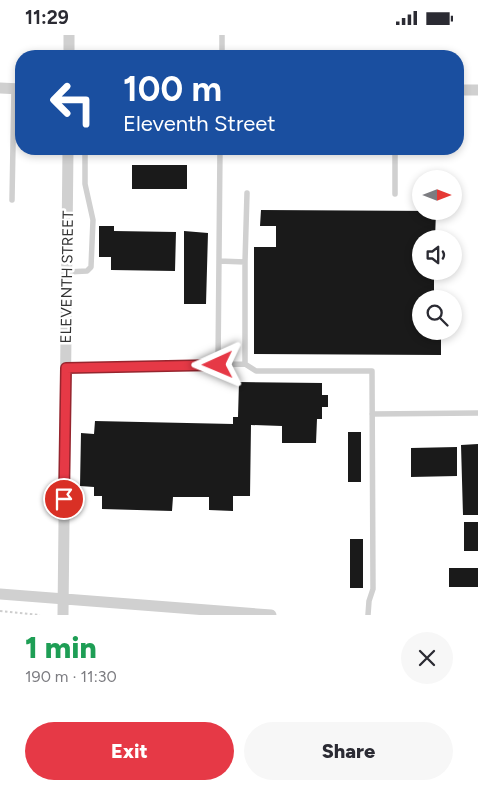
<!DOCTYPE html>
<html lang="en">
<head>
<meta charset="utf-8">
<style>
  body { margin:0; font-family:Figtree,sans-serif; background:#f7f7f7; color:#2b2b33; height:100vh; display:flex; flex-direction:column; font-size:19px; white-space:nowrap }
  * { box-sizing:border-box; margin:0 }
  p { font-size:16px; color:#7c7c81 }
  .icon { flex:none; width:28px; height:28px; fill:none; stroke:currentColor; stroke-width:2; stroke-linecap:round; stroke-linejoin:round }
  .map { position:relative; height:580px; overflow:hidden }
  .drawer { display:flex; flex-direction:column; background:#fff; flex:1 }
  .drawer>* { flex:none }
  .banner { position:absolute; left:15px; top:15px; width:449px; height:105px; border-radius:20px; box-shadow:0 2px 8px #0003; background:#1a4fa0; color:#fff; overflow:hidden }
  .needle { width:32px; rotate:90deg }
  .tools { position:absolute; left:412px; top:135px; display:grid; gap:10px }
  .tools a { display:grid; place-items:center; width:50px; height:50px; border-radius:50%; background:#fff; box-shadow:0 2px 8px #0003; font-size:25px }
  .pin { position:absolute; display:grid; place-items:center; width:42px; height:42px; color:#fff; margin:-21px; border:2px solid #fff; border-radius:50%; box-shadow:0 1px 5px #0007 }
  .me { position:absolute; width:55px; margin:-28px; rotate:269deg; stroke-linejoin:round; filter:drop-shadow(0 0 4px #0008) }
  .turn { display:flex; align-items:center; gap:18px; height:105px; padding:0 25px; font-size:22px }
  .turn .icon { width:65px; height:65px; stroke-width:2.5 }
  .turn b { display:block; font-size:35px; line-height:42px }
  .round { display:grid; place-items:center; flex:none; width:52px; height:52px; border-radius:26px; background:#f7f7f7 }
  .head { display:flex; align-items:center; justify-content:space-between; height:85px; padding:0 25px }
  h1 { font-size:30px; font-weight:800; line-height:38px; color:#1e9e55 }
  .action { display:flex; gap:10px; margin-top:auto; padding:10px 25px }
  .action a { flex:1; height:58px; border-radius:30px; background:#e63946; color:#fff; font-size:20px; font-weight:800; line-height:58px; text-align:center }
  .action a+a { background:#f7f7f7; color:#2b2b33 }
  .status { display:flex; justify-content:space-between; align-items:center; height:35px; padding:0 25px; background:#fff; direction:ltr }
  .status svg { height:14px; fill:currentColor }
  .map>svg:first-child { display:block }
</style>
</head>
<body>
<div class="status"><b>11:29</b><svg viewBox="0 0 49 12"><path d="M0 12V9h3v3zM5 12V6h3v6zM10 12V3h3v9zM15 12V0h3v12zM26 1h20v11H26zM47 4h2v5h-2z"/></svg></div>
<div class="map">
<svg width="478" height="580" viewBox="0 0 478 580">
  <rect width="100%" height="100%" fill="#fff"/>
  <path fill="#1a1a1a" d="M132,130H187V154H132Z
    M261,175L436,176L435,204H421V214H414V223H421V236H434V264H421V296H441V320L254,319V212H276V191H260Z
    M99,191H114V196L176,197L175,236L111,235V222H99Z
    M184,196L208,198L206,269H184Z
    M239,347L322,348V360H328V372H322V384H317L316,408H282V391L251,390L250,461H233V476L209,475V462H173L172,476L102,474V461H94V452L80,451L81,398L94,399L95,386L233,389V382H238Z
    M348,397H361V447H348Z
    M478,409V480H463L461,410Z
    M457,412V441L411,442V413Z
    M464,487H478V516H464Z
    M350,504H363V553H350Z
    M449,533H478V552H449Z"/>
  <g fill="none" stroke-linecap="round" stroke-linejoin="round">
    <path stroke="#cdcdcd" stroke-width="2" stroke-dasharray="2.5 2.5" stroke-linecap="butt" d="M0,576L40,580"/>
    <path stroke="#d0d0d0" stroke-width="5.5" d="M222,0V21
      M395,114V159
      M12,165L14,53
      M219,226L245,227V329L256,336H372L373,554L369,566L368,580
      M245,227L247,158
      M67,237L87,236L91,232L93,185L85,149V114
      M218,330L220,114
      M66,333L245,329
      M372,379L478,378"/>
    <path stroke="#d0d0d0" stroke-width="11" d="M69,21V0
      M0,53L21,54
      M458,55H478
      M0,559L271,580
      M63,580L68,114"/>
  </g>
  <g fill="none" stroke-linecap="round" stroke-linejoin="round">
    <g stroke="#96252e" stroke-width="12">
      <path id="route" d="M64,464L66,333L218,330"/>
    </g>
    <use href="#route" stroke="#e63946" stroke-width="9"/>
  </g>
  <g text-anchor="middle" stroke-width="5" stroke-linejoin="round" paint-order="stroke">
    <g font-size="15" fill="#333" stroke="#fff">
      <text transform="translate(67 242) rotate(-89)" y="5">ELEVENTH STREET</text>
    </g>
  </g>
</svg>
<div class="tools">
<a><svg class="needle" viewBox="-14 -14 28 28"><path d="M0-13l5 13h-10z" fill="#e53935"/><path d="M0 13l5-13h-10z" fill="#7c7c81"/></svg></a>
<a><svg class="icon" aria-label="sound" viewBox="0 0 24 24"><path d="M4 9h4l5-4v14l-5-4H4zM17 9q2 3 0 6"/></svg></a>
<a><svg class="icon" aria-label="search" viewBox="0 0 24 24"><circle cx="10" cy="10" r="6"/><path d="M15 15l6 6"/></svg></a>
</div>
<div class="pin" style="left:64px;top:464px;background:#d93025"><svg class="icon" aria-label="arrive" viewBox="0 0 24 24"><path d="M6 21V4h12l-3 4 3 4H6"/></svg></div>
<svg class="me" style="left:218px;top:330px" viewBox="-20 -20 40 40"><path d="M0-17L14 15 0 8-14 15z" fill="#e63946" stroke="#fff" stroke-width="4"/></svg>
<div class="banner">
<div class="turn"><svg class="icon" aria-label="left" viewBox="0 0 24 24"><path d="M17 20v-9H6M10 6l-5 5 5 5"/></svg><div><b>100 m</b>Eleventh Street</div></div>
</div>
</div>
<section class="drawer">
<div class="head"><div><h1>1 min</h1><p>190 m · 11:30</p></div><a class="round"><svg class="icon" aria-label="close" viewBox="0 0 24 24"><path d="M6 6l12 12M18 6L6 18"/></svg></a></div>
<div class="action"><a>Exit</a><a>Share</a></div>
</section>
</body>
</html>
